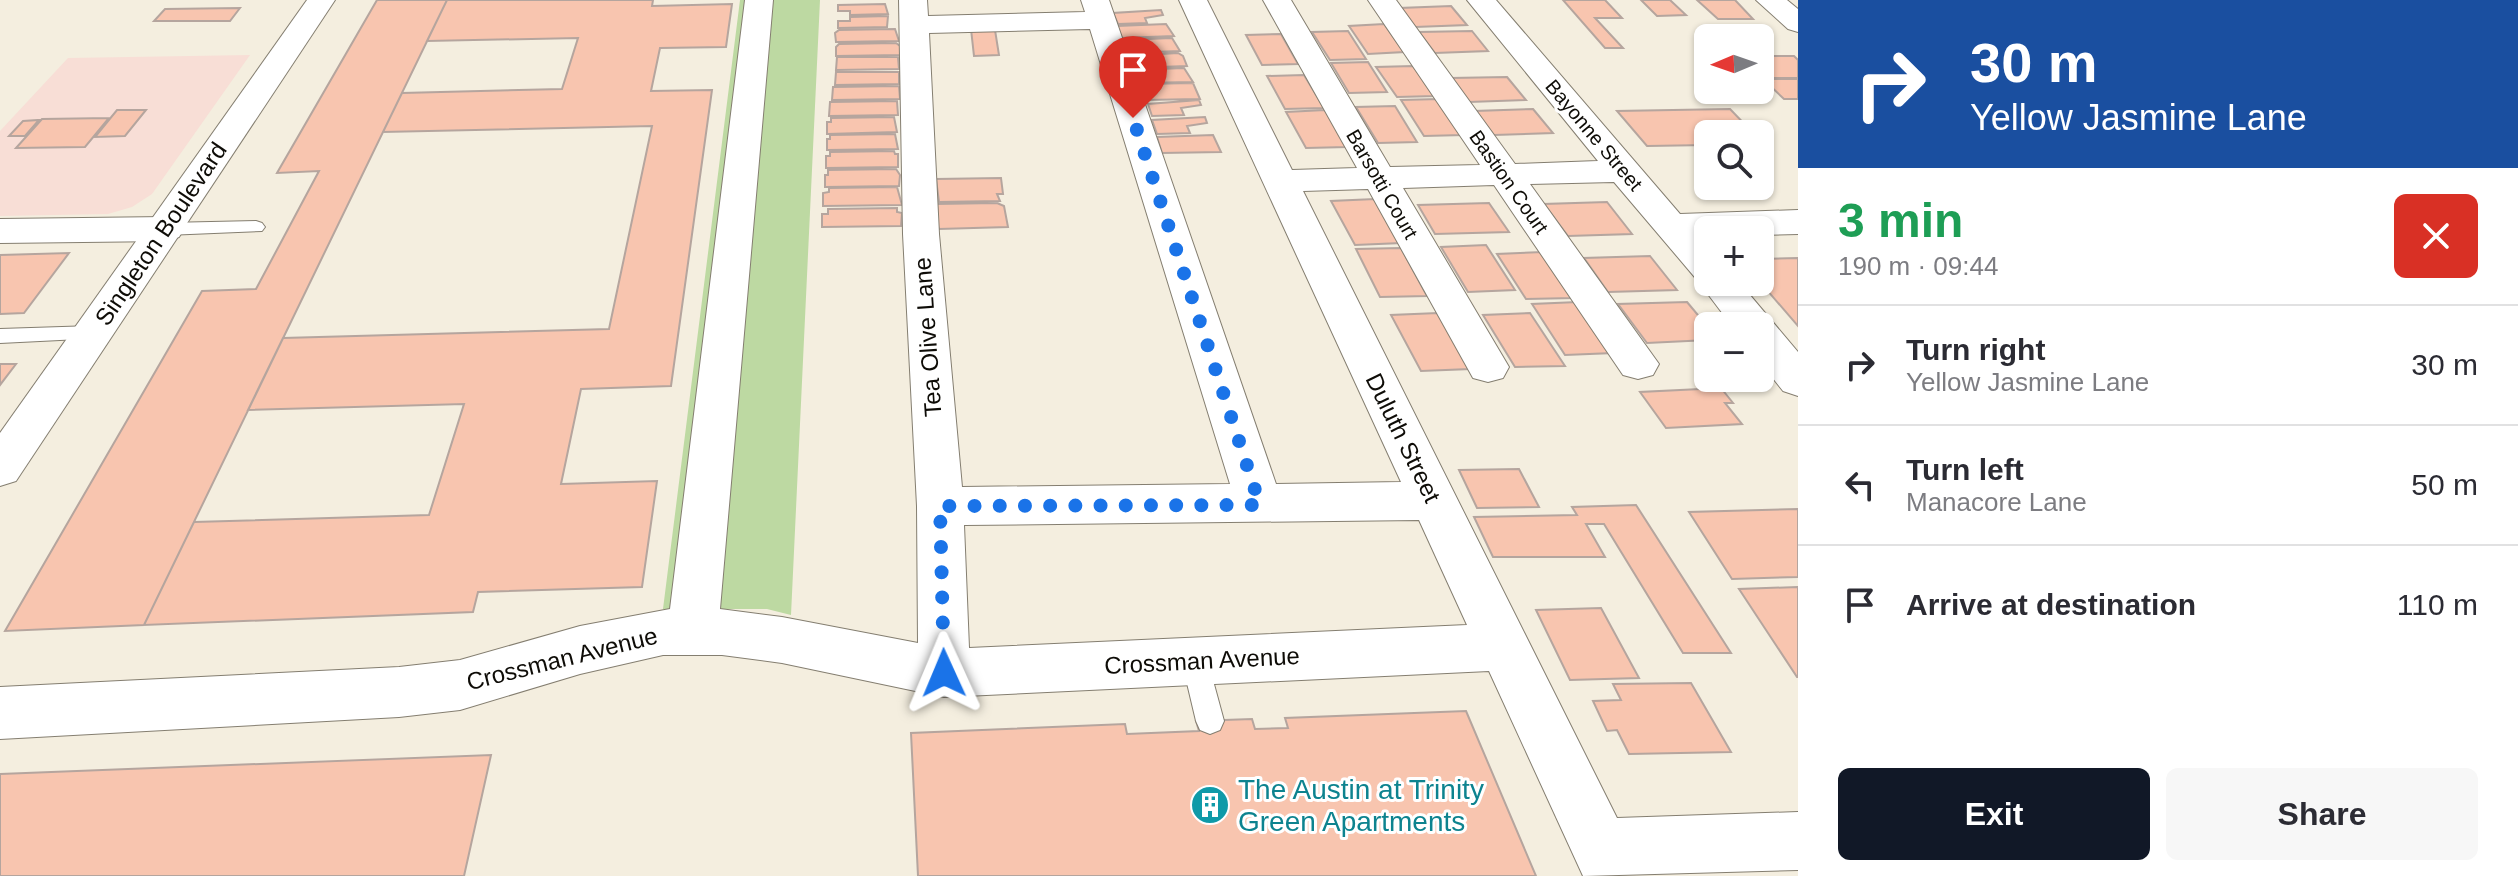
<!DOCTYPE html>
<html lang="en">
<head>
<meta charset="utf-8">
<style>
  body { margin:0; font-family:Arial,sans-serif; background:#f7f7f7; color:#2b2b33; height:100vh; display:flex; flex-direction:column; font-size:30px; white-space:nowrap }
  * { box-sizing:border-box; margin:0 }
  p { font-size:26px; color:#7c7c81 }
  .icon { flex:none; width:44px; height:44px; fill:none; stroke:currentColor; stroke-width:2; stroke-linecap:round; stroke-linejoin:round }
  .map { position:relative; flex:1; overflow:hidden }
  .drawer { display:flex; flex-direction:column; background:#fff; width:720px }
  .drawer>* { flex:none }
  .guide { background:#1a4fa0; color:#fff; overflow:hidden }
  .needle { width:52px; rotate:268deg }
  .buttons { position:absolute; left:1694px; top:24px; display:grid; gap:16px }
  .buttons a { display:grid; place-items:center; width:80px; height:80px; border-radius:12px; background:#fff; box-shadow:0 2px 6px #0004; font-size:40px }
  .pin { position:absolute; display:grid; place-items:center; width:68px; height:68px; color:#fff; margin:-82px -34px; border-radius:50% 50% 50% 0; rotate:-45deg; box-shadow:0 0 8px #0007 }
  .pin .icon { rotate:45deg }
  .me { position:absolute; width:88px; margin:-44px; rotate:359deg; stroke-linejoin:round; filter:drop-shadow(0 0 6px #0008) }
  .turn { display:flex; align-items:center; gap:28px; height:168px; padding:0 40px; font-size:36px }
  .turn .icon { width:104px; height:104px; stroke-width:2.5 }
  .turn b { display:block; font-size:56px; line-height:68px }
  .round { display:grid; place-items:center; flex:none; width:84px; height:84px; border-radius:12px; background:#f7f7f7 }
  .head { display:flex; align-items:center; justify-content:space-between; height:136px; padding:0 40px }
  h1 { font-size:48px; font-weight:800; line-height:60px; color:#1e9e55 }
  .button { display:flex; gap:16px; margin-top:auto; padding:16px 40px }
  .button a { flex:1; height:92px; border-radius:12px; background:#111827; color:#fff; font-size:32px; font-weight:800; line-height:92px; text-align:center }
  .button a+a { background:#f7f7f7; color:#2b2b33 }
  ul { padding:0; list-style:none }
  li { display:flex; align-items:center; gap:24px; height:120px; padding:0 40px; border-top:2px solid #e1e1e2 }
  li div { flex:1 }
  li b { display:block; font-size:30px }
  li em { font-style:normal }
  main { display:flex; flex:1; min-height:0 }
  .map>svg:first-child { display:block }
</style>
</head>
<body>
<main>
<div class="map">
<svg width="1798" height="876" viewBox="0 0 1798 876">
  <rect width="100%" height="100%" fill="#f4eedf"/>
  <path fill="#f8ded6" d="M250,55L152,194L132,207L108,214L0,216V131L68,58Z"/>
  <path fill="#bdd9a2" d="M740,0H820L791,615L767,609H663Z"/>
  <path fill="#f8c5af" stroke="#b5a59e" stroke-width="2" d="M377,0H447L144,625L5,631L202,291L256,289L319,171L277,173Z
    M447,0H653L652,6L732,4L726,47L660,48L651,91L712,90L671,386L581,389L561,484L657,481L642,587L478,592L473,612L144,625L194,522L429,515L464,404L248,410L283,338L609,329L652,126L383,132L402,93L562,89L578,38L427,41Z
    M1563,0H1605L1622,18H1595L1623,48H1605Z
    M1641,0H1670L1686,15L1657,16Z
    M1697,0H1735L1753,19H1718Z
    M885,4L888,14L850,15V11H838V5Z
    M1451,6L1467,25L1415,27L1400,8Z
    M240,8L230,21H154L165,9Z
    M1161,10L1163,15L1145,18L1147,23L1118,24L1113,13Z
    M888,16L887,27L838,28V21H850V17Z
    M1166,24L1174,36L1121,38L1117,26Z
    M1384,24L1404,52L1368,54L1349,26Z
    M895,29L899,41L836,42L835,33L839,30Z
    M971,29L995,30L999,55L974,56Z
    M1348,31L1366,59L1330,60L1312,32Z
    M1472,31L1488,51L1435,53L1419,32Z
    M1281,34L1298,64L1262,65L1246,35Z
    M1172,38L1180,51L1126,53L1121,40Z
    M896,43L900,46L901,55L836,56V47L839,44Z
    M1178,53L1183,56L1187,66L1133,68L1128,56Z
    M1760,56H1794L1798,60V78H1760Z
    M837,57H898L899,69L836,70Z
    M1368,62L1387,92L1349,93L1331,63Z
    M1413,66L1435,96L1397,97L1376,67Z
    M1184,68L1193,82L1138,83L1133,70Z
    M836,72H899V84L835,85Z
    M1304,75L1324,108L1285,109L1267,76Z
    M1507,77L1526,100L1469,102L1451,78Z
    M1769,79H1798V99H1784L1766,82H1772Z
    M1193,83L1200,99L1144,100L1141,89H1144L1143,84Z
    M899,86L900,99L832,100L833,87Z
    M1439,99L1463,135L1424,136L1401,100Z
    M1199,100L1201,105L1181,108L1184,115L1152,116L1148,104Z
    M897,101L898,115L829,116L830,102Z
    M1395,106L1417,142L1378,143L1356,107Z
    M1533,109L1553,133L1494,135L1475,111Z
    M1730,109L1754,134H1708V145L1647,146L1617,111Z
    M117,110H146L125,136L95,137Z
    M1325,110L1347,147L1306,148L1286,112Z
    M894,117L897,132L827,134V122H831V118Z
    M1205,117L1207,123L1187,126L1190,133L1157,134L1152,120Z
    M109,118L85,147L16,148L42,119Z
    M39,120L25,136H9L23,121Z
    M895,134L898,149L827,150V139H830V135Z
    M1213,135L1221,152L1162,153L1157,137Z
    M894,151L895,154H898V167L826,168V156H830V152Z
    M896,169L900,175L899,186L825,187V175H828V170Z
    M1001,178L1003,194H997L1000,201L939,202L936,179Z
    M897,187L902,205L823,206V193L829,192V188Z
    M1375,199L1401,243L1355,245L1331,201Z
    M1607,202L1632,234L1568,236L1544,204Z
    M997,203L1004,206L1008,227L939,229L936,222L935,204Z
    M1489,203L1509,232L1435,234L1418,205Z
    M897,208V212L902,213L901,226L822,227V214H828V209Z
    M1486,245L1515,290L1468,292L1441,247Z
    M1401,248L1427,296L1380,297L1356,249Z
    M1543,252L1574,298L1526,299L1497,254Z
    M69,253L24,313L0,314V255Z
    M1650,256L1677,290L1608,292L1584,258Z
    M1798,258V326L1760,282V259Z
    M1578,302L1613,353L1565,355L1532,304Z
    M1687,302L1708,327V340L1647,343L1618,304Z
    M1438,313L1470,369L1421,371L1391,315Z
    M1530,313L1565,366L1515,367L1483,315Z
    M0,364H16L0,385Z
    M1721,388L1733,403H1725L1742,424L1666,428L1640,392Z
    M1519,469L1539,507L1477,508L1459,470Z
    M1636,505L1731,653H1683L1604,524H1586L1605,557H1493L1474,517L1577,515L1572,507Z
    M1798,509V577L1732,579L1689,512Z
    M1798,587V677H1797L1739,589Z
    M1601,608L1639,678L1570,680L1536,610Z
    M1691,683L1731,752L1629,754L1617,730L1607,731L1593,701L1621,700L1613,684Z
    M1466,711L1536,876H918L911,733L1125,724L1127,734L1199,731L1196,721L1252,719L1255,729L1288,728L1285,718Z
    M491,755L464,876H0V774Z"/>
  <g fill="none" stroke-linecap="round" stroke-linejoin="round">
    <g stroke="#847e70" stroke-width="2">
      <path id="service" d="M256,221L262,223L265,227L262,231L166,235L157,229L166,223Z
        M93,326L100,328L103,333L100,338L0,343V329Z
        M1195,650L1204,654L1208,662L1224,721L1220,730L1210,734L1200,730L1196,721L1182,662L1186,654Z"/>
    </g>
    <g stroke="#847e70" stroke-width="2">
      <path id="minor" d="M745,0H773L720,609L782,617L918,643L917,506L903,234L899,0H927L928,16L1085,12L1081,0H1109L1276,484L1401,482L1179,0H1207L1292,170L1357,168L1263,0H1291L1390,167L1480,165L1368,0H1396L1515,164L1598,161L1467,0H1496L1680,214L1798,210V234L1760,235V230H1708V236L1700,237L1708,246V282H1739L1798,352V396L1783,391L1760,362V326H1732L1698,281L1614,182L1530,184L1659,364L1653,375L1638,379L1623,375L1494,185L1403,188L1509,367L1503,378L1488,382L1473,378L1368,189L1303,191L1617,818L1798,812V870L1583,876L1489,671L944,697L782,663L722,655H663L580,674L460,710L399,717L0,739V687L399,667L460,660L580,626L670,609ZM1090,29L1230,484L962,487L939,234L929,33ZM1419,520L1467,625L969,648L964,525Z
        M1756,0H1787L1798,9V32L1788,29Z
        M166,217L179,221L184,229L179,237L166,241L0,243V219Z"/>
    </g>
    <g stroke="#847e70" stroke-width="2">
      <path id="secondary" d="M307,0H335L16,481L0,486V433Z"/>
    </g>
    <use href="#service" fill="#fff" fill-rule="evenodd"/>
    <use href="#minor" fill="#fff" fill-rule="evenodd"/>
    <use href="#secondary" fill="#fff" fill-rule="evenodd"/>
  </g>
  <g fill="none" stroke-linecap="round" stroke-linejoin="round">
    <path stroke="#1a73e8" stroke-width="14" stroke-dasharray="0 25.2" d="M944,673L940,506L1260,505L1133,118"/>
  </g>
  <defs>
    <g id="building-disc" transform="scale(2)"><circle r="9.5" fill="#0f9aa8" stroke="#fff"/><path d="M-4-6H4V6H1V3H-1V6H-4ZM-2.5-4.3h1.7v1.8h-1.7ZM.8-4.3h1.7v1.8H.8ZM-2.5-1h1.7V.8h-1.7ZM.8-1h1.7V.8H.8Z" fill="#fff"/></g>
  </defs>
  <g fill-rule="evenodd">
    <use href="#building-disc" x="1210" y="805"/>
  </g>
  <g text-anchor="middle" stroke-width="6" stroke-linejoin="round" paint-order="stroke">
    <g font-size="20" fill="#0e0c07" stroke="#fff">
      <text transform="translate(1594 135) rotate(50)" y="7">Bayonne Street</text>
      <text transform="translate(1509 182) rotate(55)" y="7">Bastion Court</text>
      <text transform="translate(1382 184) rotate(60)" y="7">Barsotti Court</text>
    </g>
    <g font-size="24" fill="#0e0c07" stroke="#fff">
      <text transform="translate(161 234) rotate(-56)" y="8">Singleton Boulevard</text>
      <text transform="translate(928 337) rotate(-94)" y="8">Tea Olive Lane</text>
      <text transform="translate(1403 438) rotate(64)" y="8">Duluth Street</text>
      <text transform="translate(562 659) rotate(-14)" y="8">Crossman Avenue</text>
      <text transform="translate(1202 661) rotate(-3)" y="8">Crossman Avenue</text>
    </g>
    <g font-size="28" fill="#0d838f" stroke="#fff" text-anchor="start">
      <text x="1238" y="799">The Austin at Trinity<tspan x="1238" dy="32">Green Apartments</tspan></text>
    </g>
  </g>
</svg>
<div class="buttons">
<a><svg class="needle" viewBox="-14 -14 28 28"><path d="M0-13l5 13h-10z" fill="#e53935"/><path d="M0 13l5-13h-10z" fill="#7c7c81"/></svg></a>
<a><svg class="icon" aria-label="search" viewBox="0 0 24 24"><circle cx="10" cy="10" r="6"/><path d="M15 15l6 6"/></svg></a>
<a>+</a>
<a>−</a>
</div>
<div class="pin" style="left:1133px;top:118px;background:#d93025"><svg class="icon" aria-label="arrive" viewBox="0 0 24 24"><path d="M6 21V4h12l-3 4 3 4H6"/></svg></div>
<svg class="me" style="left:944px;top:673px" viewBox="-20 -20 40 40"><path d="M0-17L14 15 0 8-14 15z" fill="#1a73e8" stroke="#fff" stroke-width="4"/></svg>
</div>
<section class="drawer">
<div class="guide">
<div class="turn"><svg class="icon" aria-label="right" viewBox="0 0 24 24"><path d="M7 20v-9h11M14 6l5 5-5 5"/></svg><div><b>30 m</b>Yellow Jasmine Lane</div></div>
</div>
<div class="head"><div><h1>3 min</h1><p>190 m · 09:44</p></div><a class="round" style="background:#d93025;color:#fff"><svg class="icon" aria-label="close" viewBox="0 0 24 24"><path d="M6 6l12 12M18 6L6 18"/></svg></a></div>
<ul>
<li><svg class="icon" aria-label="right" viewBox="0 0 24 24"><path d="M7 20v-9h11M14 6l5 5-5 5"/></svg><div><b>Turn right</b><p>Yellow Jasmine Lane</p></div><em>30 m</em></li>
<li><svg class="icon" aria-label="left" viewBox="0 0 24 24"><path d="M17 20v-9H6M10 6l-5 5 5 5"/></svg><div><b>Turn left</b><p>Manacore Lane</p></div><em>50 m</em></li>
<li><svg class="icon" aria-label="arrive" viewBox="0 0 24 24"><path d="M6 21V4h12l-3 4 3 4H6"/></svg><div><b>Arrive at destination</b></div><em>110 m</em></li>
</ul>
<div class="button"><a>Exit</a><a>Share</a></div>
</section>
</main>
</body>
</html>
